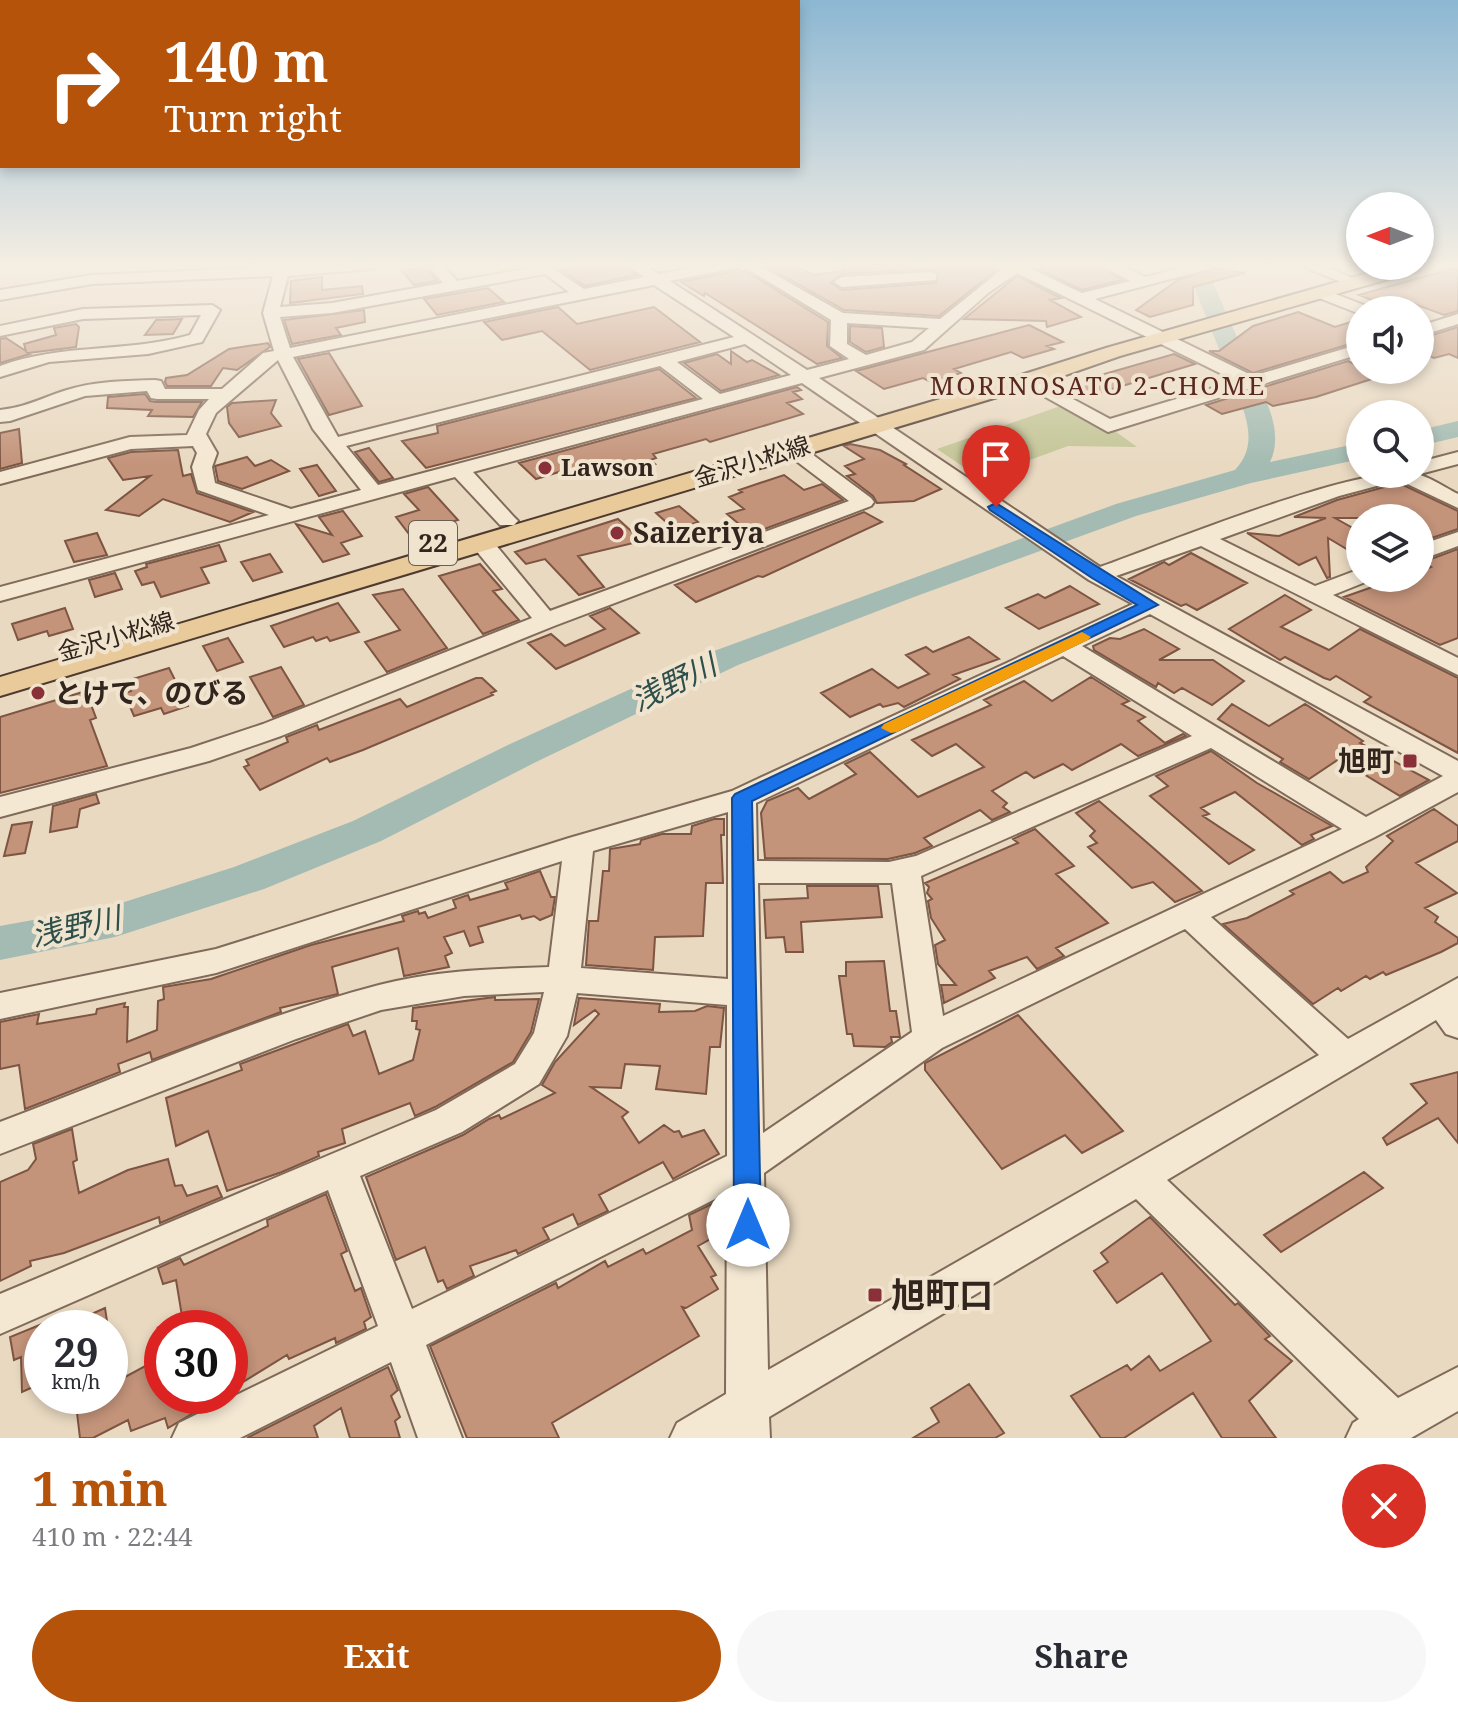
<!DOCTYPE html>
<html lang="en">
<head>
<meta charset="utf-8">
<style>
  body { margin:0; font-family:"Noto Serif","Noto Sans JP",serif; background:#f7f7f7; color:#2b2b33; height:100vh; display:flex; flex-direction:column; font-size:30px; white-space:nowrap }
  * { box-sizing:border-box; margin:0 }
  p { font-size:26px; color:#7c7c81 }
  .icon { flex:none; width:44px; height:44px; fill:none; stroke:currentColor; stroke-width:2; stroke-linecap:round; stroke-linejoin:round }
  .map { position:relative; height:1438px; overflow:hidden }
  .panel { display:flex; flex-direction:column; background:#fff; flex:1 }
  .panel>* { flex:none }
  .guide { position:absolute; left:0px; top:0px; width:800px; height:168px; box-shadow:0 4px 12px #0003; background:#b45309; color:#fff; overflow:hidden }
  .needle { width:52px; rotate:270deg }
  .controls { position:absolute; left:1346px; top:192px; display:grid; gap:16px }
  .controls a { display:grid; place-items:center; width:88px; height:88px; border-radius:50%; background:#fff; box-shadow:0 4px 12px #0003; font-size:40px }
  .speed { position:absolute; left:24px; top:1310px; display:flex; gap:16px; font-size:40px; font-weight:700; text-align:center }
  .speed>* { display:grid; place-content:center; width:104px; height:104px; border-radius:50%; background:#fff; box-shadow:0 4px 12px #0003; line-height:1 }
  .speed small { font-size:20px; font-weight:400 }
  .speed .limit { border:12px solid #d22; background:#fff; color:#111 }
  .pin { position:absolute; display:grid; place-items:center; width:68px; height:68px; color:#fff; margin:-82px -34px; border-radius:50% 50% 50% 0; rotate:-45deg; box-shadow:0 0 8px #0007 }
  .pin .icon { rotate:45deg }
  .me { position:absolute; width:88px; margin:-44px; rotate:0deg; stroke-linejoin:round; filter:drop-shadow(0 0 6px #0008) }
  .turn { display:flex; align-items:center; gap:28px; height:168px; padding:0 32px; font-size:36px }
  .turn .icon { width:104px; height:104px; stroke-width:2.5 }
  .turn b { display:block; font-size:56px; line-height:68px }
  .round { display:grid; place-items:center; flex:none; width:84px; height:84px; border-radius:42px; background:#f7f7f7 }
  .overview { display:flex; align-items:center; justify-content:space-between; height:136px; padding:0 32px }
  h1 { font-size:48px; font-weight:700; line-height:60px; color:#b45309 }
  .action { display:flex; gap:16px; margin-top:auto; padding:16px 32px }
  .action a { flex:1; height:92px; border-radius:48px; background:#b45309; color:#fff; font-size:32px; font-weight:700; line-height:92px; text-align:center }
  .action a+a { background:#f7f7f7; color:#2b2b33 }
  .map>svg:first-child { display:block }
</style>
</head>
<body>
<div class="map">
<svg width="1458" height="1438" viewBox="0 0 1458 1438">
  <rect width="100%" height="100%" fill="#e9d9c1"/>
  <path fill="#c3c596" d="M1066,404L1108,426L1137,447L1068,446L980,478L937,449Z"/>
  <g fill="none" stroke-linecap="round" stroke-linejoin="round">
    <path fill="#a3bbb2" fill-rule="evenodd" d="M1185,265H1205L1252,371L1249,376H1231L1228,371Z
      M1248,383L1257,385C1271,406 1282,438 1270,462L1360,443V459L1251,483L1136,516L914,597L738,665L536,762L381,841L264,889L115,937L0,960V926L115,905L234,867L353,821L510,744L714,651L1116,504L1235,470C1258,446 1247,418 1236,390L1239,385Z
      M1458,421V437L1420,446V430Z"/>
  </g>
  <path fill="#c3937a" stroke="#7d5542" stroke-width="2" fill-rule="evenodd" d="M591,265H625L637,275L585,286L562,270Z
    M795,265L813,275L844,271L840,265H978L993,267L995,271L939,316L844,310L766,266ZM931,269L938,272L936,283L842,290L831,283L842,274Z
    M1053,265H1098L1122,280L1082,290L1038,269Z
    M739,266L740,272L745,271L828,322L827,346L842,358L817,364L705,293L704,296L681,282L735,271Z
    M426,267L437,281L414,285L402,271Z
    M1458,267V311L1444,315L1404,300L1384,305L1359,295Z
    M1215,268L1245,273L1193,287V305L1150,317L1136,310L1178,280Z
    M1017,276L1061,298L1050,300L1081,317L1047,327L1046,321L964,319Z
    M322,277V290L362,286L363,294L290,303L291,281Z
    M488,288L504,302L437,315L424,299Z
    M558,307L577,324L654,307L700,342L590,370L542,331L502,340L484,322Z
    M364,310L365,322L336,328L341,335L292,344L284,320Z
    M1298,312L1335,327L1360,319V341L1253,373L1209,351H1219L1253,326Z
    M182,319L173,334L145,335L156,320Z
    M76,324L79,327L76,347L28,353L30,354L0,363V339L6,338L26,351L24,344L56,335L54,328Z
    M1029,325L1063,342L1047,346L1054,349L1023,358L1011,352L954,369L961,373L931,382L923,378L884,389L856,371Z
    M850,326L882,328L884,347L866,352L850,342Z
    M1458,327V358L1449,354L1434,358L1420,352V339Z
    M268,343L270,347L237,370L223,368L211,386H167L165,382L166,378L187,375L229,349Z
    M731,351L747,362L752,360L779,375L721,391L684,363L717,354L731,364Z
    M329,353L362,406L329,415L298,359Z
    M1174,354L1195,364L1086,397L1082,383L1093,380L1090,378Z
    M1348,361L1360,367V370L1381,376L1316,397L1273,406L1266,402L1222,414L1206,405Z
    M659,369L696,398L426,468L402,441L438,433L437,426Z
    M797,387L801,390L793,392L802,399L787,403L803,414L710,442L706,439L653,454L656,458L650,460L655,464L637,469L632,465L623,467L617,462L577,473L572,468L536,479L519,463Z
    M145,394L150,401L156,402H202L193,417L148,416L152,410L107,408L108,397Z
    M276,400L271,413L281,426L239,437L229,423L227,407L232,403Z
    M19,429L22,463L0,469V433Z
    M850,444L880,450L906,464L904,465L941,489L914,501L877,503L873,496L847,476L855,474L845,466L864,459L844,446Z
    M369,448L393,478L379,482L355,452Z
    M178,450L183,476L191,474L197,493L253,512L230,522L163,499L139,516L106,510L150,476L123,480L108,458L131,452Z
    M247,457L255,466L271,460L289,471L242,489L218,481L215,466Z
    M317,465L336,491L319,496L300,469Z
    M784,475L804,490L822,484L843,500L751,534L727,514L744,509L729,497L742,492L739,490Z
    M1399,483L1458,511V529L1420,542V518H1335L1360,532V557L1328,538L1330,577L1327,578L1316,557L1299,565L1247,533L1279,536L1326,518L1294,517L1337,500Z
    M428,487L458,520L409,534L396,517L419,510L404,494Z
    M679,506L698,522L675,530L656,513Z
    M343,511L362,536L341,543L349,554L323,562L296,524L332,535L319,517Z
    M864,512L882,522L763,577L758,576L696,602L675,585Z
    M618,519L642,541L578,556L604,587L579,595L545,559L526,564L515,552Z
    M97,533L107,555L74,562L65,541Z
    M219,545L226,561L201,568L209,583L161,597L154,582L142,585L135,571L147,567L146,564Z
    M1458,549V638L1440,645L1344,597L1398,578H1420V571L1431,567L1423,562Z
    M1191,553L1247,583L1197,610L1186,604L1181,606L1129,579L1164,562L1169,565Z
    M270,554L282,572L253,581L241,562Z
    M480,564L502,589L493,591L519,620L483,634L439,576Z
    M115,573L122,589L95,597L89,580Z
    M1070,586L1099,604L1039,629L1006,608L1038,594L1045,598Z
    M403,589L447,648L387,672L365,642L400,630L373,595Z
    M1285,595L1311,610L1281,627L1329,650L1360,629L1458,678V753L1364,702L1371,697L1336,676L1330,680L1324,678L1285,657L1280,660L1229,629Z
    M338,603L359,632L330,641L327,637L316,641L313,637L284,647L271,626Z
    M65,608L73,629L49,636L47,631L18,640L12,624Z
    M610,608L639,633L556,669L528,643L551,634L565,646L605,629L590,616Z
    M1144,629L1179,649L1159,660H1213L1244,681L1212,705L1182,688L1174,693L1158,683L1156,687L1094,650L1093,646L1110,638L1120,639Z
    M969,637L999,659L953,675L960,679L904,707L898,703L883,707L880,704L850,717L821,693L872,669L898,688L929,674L906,655L926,647L933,652Z
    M228,638L243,662L217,671L203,646Z
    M281,667L304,705L273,717L250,677Z
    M169,668L188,706L164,714L161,708L134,716L124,693L131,691L126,681Z
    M1091,677L1129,701L1122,704L1145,717L1138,721L1165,743L1183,734L1186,736L1138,756L1121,744L1072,770L1063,764L1034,778L1026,772L992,791L1007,803L1003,807L1010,812L992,820L980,810L924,838L932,846L915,853L888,859L765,858L761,813L767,801L798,788L809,799L856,774L845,764L870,752L918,797L984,767L956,744L932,756L912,740L991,705L984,700L1024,681L1052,701Z
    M476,678H482L496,691L491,693L493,695L363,750L330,762L327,758L260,790L244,767L249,765L246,760L288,742L286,737L317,725L319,730L400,699L407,707Z
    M86,691L96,718L90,720L107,766L0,793V717Z
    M1232,704L1269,726L1305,704L1363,741L1360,743L1429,780L1400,796L1339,759L1309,779L1280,762L1283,759L1218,719Z
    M1211,751L1257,783L1332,826L1311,835L1314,839L1302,845L1235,792L1201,808L1209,814L1203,816L1254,850L1229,864L1150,796L1168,786L1156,776Z
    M96,794L99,803L80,809L77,827L50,832L53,806Z
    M1099,801L1151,846L1202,891L1175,902L1153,882L1132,888L1088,847L1097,843L1090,836L1095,831L1076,813Z
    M1434,809L1458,826V841L1416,863L1457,893L1425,908L1438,917L1435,922L1458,938V943L1441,952L1386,975L1383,972L1370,979L1366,976L1341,991L1338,988L1313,1004L1223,924L1247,918L1294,894L1290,891L1330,872L1343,883L1368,872L1366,867L1393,841L1387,836Z
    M714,819H724V835H721L723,883H706L703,936L655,937L653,970L586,965L589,921H598L603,871H609L610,849L640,844L641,840L662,834H691L692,826Z
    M32,822L25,853L4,856L12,825Z
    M1035,829L1074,866L1056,874L1108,923L1056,948L1064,956L1037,969L1027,957L989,971L995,978L944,1003L941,985H956L938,964L935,945L945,940L931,918L928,901L932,899L927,893L929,887L925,883L1018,843L1013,839Z
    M540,871L551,897H555L552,915L540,920L534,916L522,919L520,915L478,927L483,942L470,946L464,931L444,937L452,953L445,956L449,967L404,976L398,948L332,967L338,994L280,1008L281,1012L152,1060L150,1052L118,1064L120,1072L25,1109L19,1065L0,1069V1022L39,1014L37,1024L96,1014L97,1009L125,1003L124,1007H128L127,1042L157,1030L158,1001L164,999L163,987L211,979L311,945L404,921L402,916L418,911L419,914L425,912L428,918L456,908L453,900L468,895L470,900L508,889L505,883Z
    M807,886H878L882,917L801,922L803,952H786L784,937L766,938L764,900L808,898Z
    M884,961L890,1011H896L900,1037H891L892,1042L885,1047L854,1046L852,1034H847L839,976H846V962Z
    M495,997V1000L539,999L531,1032L513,1062L435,1107L415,1116L410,1103L342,1129L345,1143L318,1152L319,1156L282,1172L227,1191L208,1131L176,1146L166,1098L242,1070L240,1064L348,1024L353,1036L365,1031L379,1074L413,1060L420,1030L416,1029L417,1021H412L413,1008Z
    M579,998L660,1004L659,1012L695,1011L707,1006L724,1008L720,1047H710L706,1094L656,1089L660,1066L625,1064L621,1088L591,1087L628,1112L622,1117L639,1143L664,1125L674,1132L679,1131L682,1137L704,1130L719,1154L673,1179L663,1162L599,1195L608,1211L578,1225L573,1214L543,1228L549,1239L518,1254L516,1250L470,1266L474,1276L447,1289L443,1280L438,1282L425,1247L396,1260L366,1177L463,1135L489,1119L499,1115L501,1119L555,1093L542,1085L555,1062L599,1014L595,1010L574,1025Z
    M1018,1015L1123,1131L1082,1153L1065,1135L1002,1169L925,1070V1063Z
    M1458,1072V1143L1438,1118L1387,1145L1383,1138L1427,1103L1411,1084Z
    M72,1129L77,1160L73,1162L79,1193L128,1170L168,1159L175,1186L182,1185L187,1196L217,1186L222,1197L160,1223L159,1217L64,1253L30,1261L31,1266L0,1281V1182L28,1170L36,1159L33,1144Z
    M1364,1172L1383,1188L1281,1252L1264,1235Z
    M326,1194L347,1251L341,1254L355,1291L361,1288L371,1317L364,1322L366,1329L336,1343L335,1338L289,1359L287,1355L230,1390V1328H157L182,1316L176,1280L163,1284L158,1268L180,1258L184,1265L268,1226L267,1220Z
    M716,1202L721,1209L716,1214L724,1226L720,1229L723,1232L698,1246L716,1275L711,1277L718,1289L686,1308L682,1307L699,1336L552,1423L559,1438H467L430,1346L556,1283L558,1288L605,1261L608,1267L643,1249L646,1254L692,1230L689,1215Z
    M1150,1217L1235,1305L1238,1303L1270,1336L1265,1339L1292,1361L1249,1401L1276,1438H1222L1193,1393L1124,1438H1101L1071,1396L1127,1365L1131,1370L1149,1356L1160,1371L1211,1341L1162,1273L1117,1303L1094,1271L1108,1262L1101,1253Z
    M105,1308L108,1328H60Z
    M42,1324V1383L22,1392L21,1357L14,1360L10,1337Z
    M162,1357V1396H218L193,1408L195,1412L168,1428L165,1418L131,1431L128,1420L93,1438H80L75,1396H110V1385Z
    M388,1367L398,1390L391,1396L400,1417L395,1421L400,1438H350L341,1408L314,1426L318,1438H247Z
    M969,1384L1004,1433L995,1438H913L939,1422L931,1408Z"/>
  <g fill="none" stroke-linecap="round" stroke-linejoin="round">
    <g stroke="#806b5a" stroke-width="4">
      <path id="minor" d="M328,265H379L372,269L288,276L280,307L332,303L443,283L428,265H443L457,281L548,265L584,289L644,277L628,265H645L659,274L708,265H736L734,268L670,281L807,370L849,359L830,346L831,320L741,265H758L843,313L940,319L1001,270L997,269L995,265H1023L1082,293L1130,281L1101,265H1119L1146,277L1191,265H1214L1212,268L1095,299L1253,376L1360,344V354L1108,432L1017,381L1020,377H1032L1110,419L1236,381L1017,273L988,293L924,350L819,378L1100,567C1160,546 1369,459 1420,475C1433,479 1446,488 1458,494V508L1399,480L1339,496L1220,539L1315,586L1360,569V578H1370L1368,581L1333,595L1458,658V675L1201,546L1116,576L1458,761V792L1375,837L1211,917L1348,1039L1458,978V1038L1446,1034L1436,1020L1167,1180L1398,1398L1458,1367V1411L1411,1438H1346L1353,1423L1359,1419L1136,1199L769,1417L770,1438H670L677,1423L726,1394L727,1193L426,1345L462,1438H418L391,1362L240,1438H172L179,1423L378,1326L328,1190L0,1334V1294L436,1110L515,1064L534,1033L544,992L464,996L381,1010L296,1039L0,1154V1122C123,1076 253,1018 379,985C435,970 493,969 549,967L562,861L216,973L0,1019V993L216,949L569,838L732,791L1133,604L1089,580L802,383L473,472L514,517L518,521L514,525H500L455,477L0,601V587L269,515L198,490L192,467L197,453L193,446L131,449L0,484V472L130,437L187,435L199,410L209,399H157L151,398L147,391L85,396L10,421L0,422V410C24,408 44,397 67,390C95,381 125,381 155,380L161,381L165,389H222L263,353L274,351L263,313L273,276L92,284L0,300V290L92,275ZM545,274L569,292L290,348L280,317L332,313ZM654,285L734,337L338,437L293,357ZM847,323L929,328L912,342L866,355L847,344ZM745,344L791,375L720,394L677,362ZM278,360L313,429L361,490L291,509L215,483L212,467L217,453L206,434L216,413ZM660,366L703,399L378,485L346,446ZM1150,614L1443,776L1366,817L1082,646ZM1063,656L1192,736L916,856L889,862L757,861L756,803ZM1211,748L1342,829L943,1016L921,876ZM728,812V979L581,968L593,851ZM758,883H892L912,1032L763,1133ZM1185,929L1319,1055L768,1370L764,1173L942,1048ZM577,993L727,1005V1156L412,1309L360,1176L462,1132L539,1084L567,1036Z
        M1304,265H1323L1352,278L1349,281H1339L1306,268Z
        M931,272L936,274V280L842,287L834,282L842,277Z
        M1320,288L1369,307L1371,310H1360V314L1314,296L1312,293Z
        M212,305L220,310L202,342L148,354L49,362L0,377V366C62,343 127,353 190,335L201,315L83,319L0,336V326L83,309Z
        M1458,314V324L1420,336V326Z
        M794,444L801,446L871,498L874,502L871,506L554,626L281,736L209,761L0,817V797L191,748L263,724L532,618L474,548L471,543L474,538H490L550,611L849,501L787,454L784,450L787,446Z
        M1458,452V464L1420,474V462Z
        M1458,532V546L1420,560V545Z"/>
    </g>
    <g stroke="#4e3a2e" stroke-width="4">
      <path id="major" d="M1421,265L1420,270L1120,356L1034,386L0,696V677L1018,376L1106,348L1393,266Z"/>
    </g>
    <use href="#minor" fill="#f4e8d3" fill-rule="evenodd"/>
    <use href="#major" fill="#e9ca9b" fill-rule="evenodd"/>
  </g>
  <linearGradient id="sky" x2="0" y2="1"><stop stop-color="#8cb7d2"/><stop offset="0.57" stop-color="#f5eee3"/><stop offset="1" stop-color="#f5eee3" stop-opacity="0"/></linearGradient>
  <rect width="1458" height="466" fill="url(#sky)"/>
  <path fill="#1a73e8" stroke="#114b97" stroke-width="2" d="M996,503L1158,605L752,801L761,1225L757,1234L748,1237L738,1234L734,1225L732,798L735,794L1137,605L1092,578L990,510L988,507Z"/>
  <path fill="#f59e0b" d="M1082,632L1091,637L1088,640L897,732L891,733L881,728L884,724Z"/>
  <g fill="#893038" stroke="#f1e4cf" stroke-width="3">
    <circle cx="545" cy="468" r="8"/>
    <circle cx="617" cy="533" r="8"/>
    <circle cx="38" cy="693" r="8"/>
    <rect x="1402" y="753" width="16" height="16" rx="4"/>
    <rect x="867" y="1287" width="16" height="16" rx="4"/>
  </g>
  <g text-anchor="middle" stroke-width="8" stroke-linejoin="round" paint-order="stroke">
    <g font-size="24" fill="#31251d" stroke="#f1e4cf">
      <text transform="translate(752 462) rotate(-17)" y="8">金沢小松線</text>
      <text transform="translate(116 637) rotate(-16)" y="8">金沢小松線</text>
    </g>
    <g font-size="24" font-weight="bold" fill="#31251d" stroke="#f1e4cf" text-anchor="start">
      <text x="561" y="476">Lawson</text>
    </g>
    <g font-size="26" letter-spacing="2" fill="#592821" stroke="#f1e4cf">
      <text x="1098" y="395">MORINOSATO 2-CHOME</text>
    </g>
    <rect fill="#f1e4cf" stroke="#6b5e52" stroke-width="2" x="409" y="521" width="48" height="44" rx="6"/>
    <g font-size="26" font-weight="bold" fill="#31251d">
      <text x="433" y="552">22</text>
    </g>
    <g font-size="28" font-weight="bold" fill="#31251d" stroke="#f1e4cf" text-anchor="start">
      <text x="633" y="543">Saizeriya</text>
      <text x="54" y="703">とけて、のびる</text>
      <text x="1394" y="771" text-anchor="end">旭町</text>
    </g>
    <g font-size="30" font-style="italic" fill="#2e4f4b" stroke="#f1e4cf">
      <text transform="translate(674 683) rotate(-26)" y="10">浅野川</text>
      <text transform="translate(76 927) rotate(-12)" y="10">浅野川</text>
    </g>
    <g font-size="34" font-weight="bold" fill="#31251d" stroke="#f1e4cf" text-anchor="start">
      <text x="891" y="1307">旭町口</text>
    </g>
  </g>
</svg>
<div class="controls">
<a><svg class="needle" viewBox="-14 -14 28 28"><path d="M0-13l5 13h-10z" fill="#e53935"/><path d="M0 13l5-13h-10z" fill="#7c7c81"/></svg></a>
<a><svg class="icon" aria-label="sound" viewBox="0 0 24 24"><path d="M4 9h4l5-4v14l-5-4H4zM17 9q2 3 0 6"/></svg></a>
<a><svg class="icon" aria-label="search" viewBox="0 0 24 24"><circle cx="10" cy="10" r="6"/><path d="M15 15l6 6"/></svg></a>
<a><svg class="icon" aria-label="layers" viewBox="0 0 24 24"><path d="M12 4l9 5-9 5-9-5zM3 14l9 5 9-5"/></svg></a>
</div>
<div class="speed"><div>29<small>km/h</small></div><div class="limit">30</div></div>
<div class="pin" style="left:996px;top:507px;background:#d93025"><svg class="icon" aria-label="arrive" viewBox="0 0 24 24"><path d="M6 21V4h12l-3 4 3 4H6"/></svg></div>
<svg class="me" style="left:748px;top:1225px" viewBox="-20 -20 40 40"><circle r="19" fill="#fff"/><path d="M0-13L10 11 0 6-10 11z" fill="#1a73e8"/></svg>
<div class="guide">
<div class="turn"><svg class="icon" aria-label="right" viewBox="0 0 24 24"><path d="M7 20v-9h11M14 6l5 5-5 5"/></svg><div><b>140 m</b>Turn right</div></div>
</div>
</div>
<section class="panel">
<div class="overview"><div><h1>1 min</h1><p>410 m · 22:44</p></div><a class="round" style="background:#d93025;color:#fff"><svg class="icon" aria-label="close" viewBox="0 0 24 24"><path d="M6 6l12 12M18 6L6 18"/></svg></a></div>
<div class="action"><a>Exit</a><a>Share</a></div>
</section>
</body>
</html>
